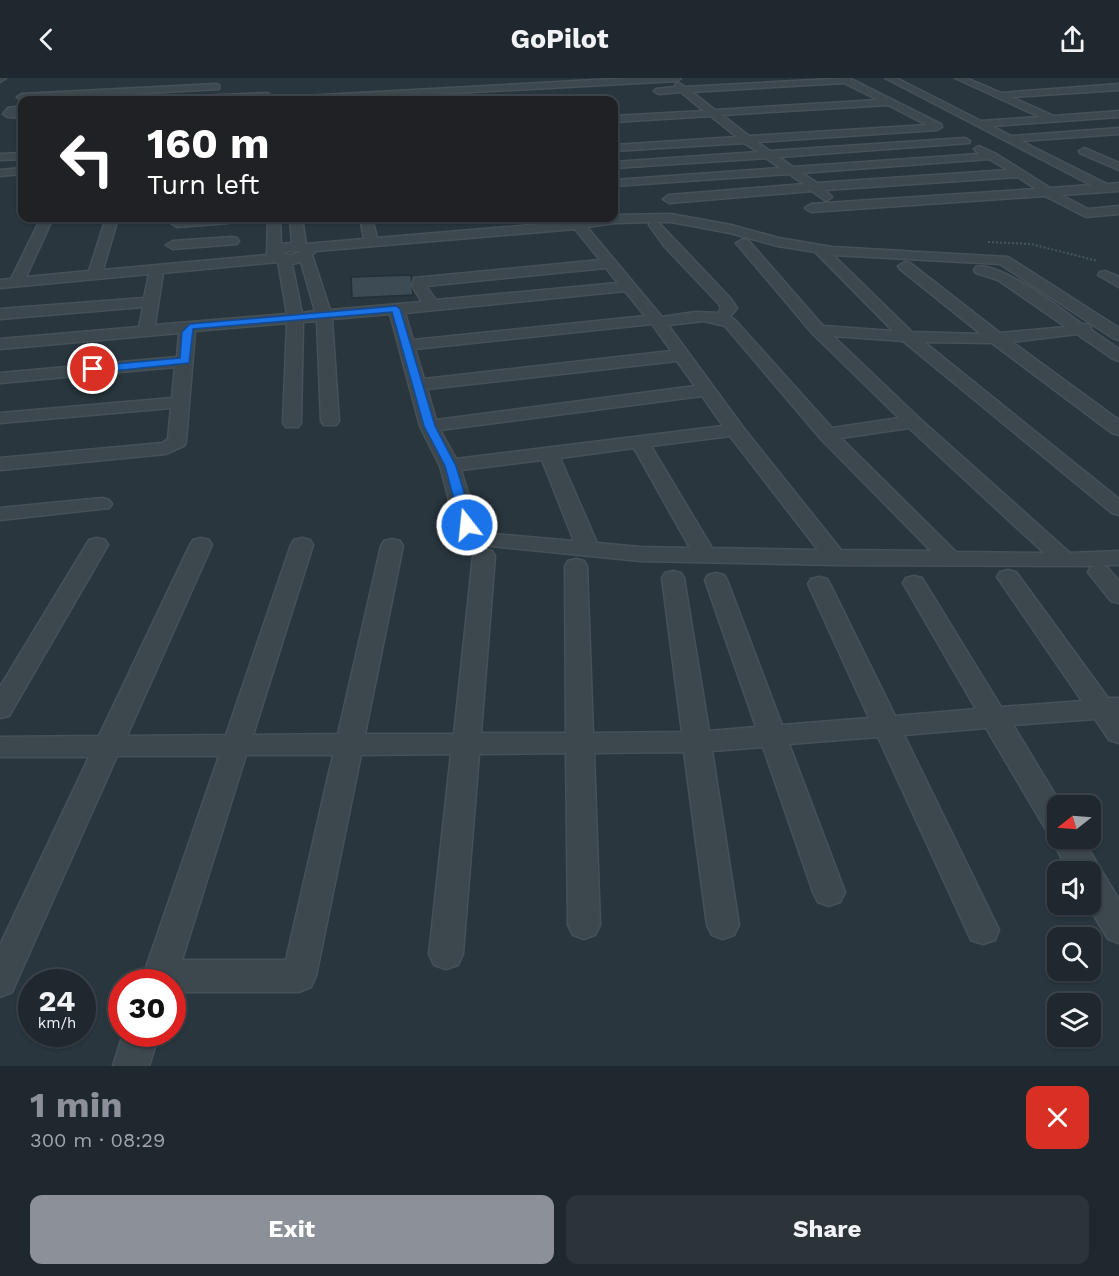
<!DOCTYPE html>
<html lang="en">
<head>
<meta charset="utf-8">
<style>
  body { margin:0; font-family:"Work Sans",sans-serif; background:#2c343a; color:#f1f3f6; height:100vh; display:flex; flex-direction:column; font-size:22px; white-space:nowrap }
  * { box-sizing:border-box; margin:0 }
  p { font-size:20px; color:#a1a6aa }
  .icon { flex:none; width:33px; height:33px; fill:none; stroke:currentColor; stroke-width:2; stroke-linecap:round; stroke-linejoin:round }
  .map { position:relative; height:988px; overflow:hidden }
  .drawer { display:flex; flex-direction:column; background:#1f282e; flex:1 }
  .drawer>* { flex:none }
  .top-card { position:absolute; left:18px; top:18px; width:600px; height:126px; border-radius:12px; box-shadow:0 2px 4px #0004,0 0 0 2px #3c444a; background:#202124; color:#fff; overflow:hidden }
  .needle { width:39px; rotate:253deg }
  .fabs { position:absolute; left:1047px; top:717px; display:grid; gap:12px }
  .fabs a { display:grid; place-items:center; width:54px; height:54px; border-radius:12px; background:#1f282e; box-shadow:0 2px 4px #0004,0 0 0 2px #3c444a; font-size:30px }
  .speed { position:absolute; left:18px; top:891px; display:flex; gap:12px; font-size:30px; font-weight:700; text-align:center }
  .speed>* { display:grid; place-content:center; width:78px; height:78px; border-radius:50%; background:#1f282e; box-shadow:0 2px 4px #0004,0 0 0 2px #3c444a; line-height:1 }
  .speed small { font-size:15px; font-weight:400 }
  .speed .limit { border:9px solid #d22; background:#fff; color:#111 }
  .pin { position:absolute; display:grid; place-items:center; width:51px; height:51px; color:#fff; margin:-26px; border:3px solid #fff; border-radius:50%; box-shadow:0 2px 6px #0007 }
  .me { position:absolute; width:66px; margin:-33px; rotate:344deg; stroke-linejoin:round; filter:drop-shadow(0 0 4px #0008) }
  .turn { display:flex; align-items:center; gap:21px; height:126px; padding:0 30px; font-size:27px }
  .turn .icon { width:78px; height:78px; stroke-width:2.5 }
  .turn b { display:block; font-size:42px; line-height:51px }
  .round { display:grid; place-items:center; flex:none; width:63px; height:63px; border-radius:12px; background:#2c343a }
  .headline { display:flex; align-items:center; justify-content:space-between; height:102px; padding:0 30px }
  h1 { font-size:36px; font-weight:700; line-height:45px; color:#8c9099 }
  .action { display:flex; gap:12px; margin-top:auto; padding:12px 30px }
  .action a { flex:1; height:69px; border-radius:12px; background:#8c9099; color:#fff; font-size:24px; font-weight:700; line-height:69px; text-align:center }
  .action a+a { background:#2c343a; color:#f1f3f6 }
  header { display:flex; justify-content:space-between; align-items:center; height:78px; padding:0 30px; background:#1f282e; font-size:27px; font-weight:700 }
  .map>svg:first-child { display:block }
</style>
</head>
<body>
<header><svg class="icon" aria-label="back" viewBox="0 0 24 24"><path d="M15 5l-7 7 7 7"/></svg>GoPilot<svg class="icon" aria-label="share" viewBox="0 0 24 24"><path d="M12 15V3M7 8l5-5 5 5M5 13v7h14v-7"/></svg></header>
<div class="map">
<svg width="1119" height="988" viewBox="0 0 1119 988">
  <rect width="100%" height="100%" fill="#29363e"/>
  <path fill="#3c4b54" stroke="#242f36" stroke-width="1.5" d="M411,197L413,217L352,220L351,199Z"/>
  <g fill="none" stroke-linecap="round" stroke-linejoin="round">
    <g stroke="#465157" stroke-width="3">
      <path id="minor" d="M0,0H6L0,4Z
        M631,0H681L677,3L326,22H281L286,19Z
        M849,0L941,46L942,49L937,52L757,64L770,73L965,60L970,63L969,65L779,79L793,89L979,76L974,71L979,68L996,76L1050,110L1091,107L885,0H896L981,43L1040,39L955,0H966L1001,15L1119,6V12L1011,19L1054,38L1119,33V39L992,48L1011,58L1119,50V56L1021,63L1107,106L1119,105V113L1061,117L1088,131L1119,128V136L1086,139L1045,118L811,134L805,130L811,126L1036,111L1018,99L825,112L832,119L826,123L812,113L669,125L663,121L669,117L804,106L789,96L614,108V102L780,90L766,80L614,90V84L758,74L744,65L614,73V67L737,59L711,38L614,44V38L704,33L681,14L659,16L654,13L656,11L675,9L676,6L679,5L685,9ZM844,5L878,22L715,32L692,14ZM888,27L927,47L749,58L722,37ZM989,81L1008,92L817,105L802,95Z
        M216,6L219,7V11L22,22L17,19L22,16Z
        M267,15L272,18L270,20L227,22L193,21L198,18Z
        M22,28V40L8,39L3,36L8,30Z
        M1084,70L1119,85V92L1080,75L1079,73Z
        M22,75V81L0,82V76Z
        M22,90V96L0,98V92Z
        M671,136L731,147L779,160L832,169L1008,179L1119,250V262L1113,260L1000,186L833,177L912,254L981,256L900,191L898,188L905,184L910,185L1000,255L1066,249L998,202L976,195L974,192L976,189C1000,183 1061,231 1082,246L1091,247V252L1119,271V283L1113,281L1077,256L1012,264L1119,342V357L1112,355L992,265L924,264L1119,421V437L1112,435L903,263L833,258L919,340L1070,475L1119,473V487H1100L1107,489L1119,503V525L1111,523L1088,494L1091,489L1097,488L836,487L640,483L481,467L463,460L456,448L440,388L420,348L390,236L332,241L339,343L336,347H324L321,343L317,243L303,244L301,345L298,349H286L283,345L287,245L195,253L186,364L184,368L166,376L0,392V380L162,365L168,361L171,330L0,345V335L172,320L175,289L0,305V295L177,279L179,255L0,271V261L139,249L143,229L0,241V231L144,220L149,196L0,210V202L11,201L41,140H53L26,199L89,193L106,140H118L103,192L267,177L268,140H280L281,166L292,165L290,140H302L306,166L364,161L360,140H372L377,160L614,140L615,137ZM651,144L649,147L664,168L719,226L721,230L718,235L695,234L662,239L587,149L615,145ZM658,144H671L730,155L778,168L815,174L893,253L823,248L748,162L743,161L736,165L812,255L899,340L832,350L735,242L730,239L737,230L731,221ZM575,151L600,182L414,200L412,208L422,224L330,232L312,177L316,173ZM288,173H301L292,177L282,176ZM278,184L287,236L155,247L163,195ZM301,184L315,233L302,235L292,186ZM606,190L618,205L436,222L426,208ZM625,213L645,238L413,262L405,235ZM704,243L725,248L820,360L931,473L841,472L742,348L668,247ZM652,246L671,273L424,301L415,271ZM677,283L695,308L436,342L427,311ZM702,318L723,348L456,381L440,352ZM909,350L1044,475L956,474L841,360ZM730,358L818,472L712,470L651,368ZM634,370L690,470L640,469L597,465L560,380ZM542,382L574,463L493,456L479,451L461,392Z
        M199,140H234L235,141L229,145L177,149L171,145L177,141Z
        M232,159L237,160L239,163L237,166L173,171L166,167L173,163Z
        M1105,193L1119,199V209L1098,197L1100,194Z
        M102,420L109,422L112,426L109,430L0,442V430Z
        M97,460L105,462L108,467L9,638L0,640V609L86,467L89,462Z
        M201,460L209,462L212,467L127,658L226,657L291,467L294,462L302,460L310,462L313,467L253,657L338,656L381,468L384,463L392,461L400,463L403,468L365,656H454L473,478L476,473L484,471L492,473L495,478L481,655H566L565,488L568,483L576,481L584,483L587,488L593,655L682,654L662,500L665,495L673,493L681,495L684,500L709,653L756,649L705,502L708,497L716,495L724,497L727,502L782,647L869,640L808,506L811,501L819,499L827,501L830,506L895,638L976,631L903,505L906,500L914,498L922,500L1001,629L1082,623L997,499L1000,494L1008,492L1016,494L1108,620H1119V665L1109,662L1095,641L1013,647L1062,728H1058V760H1082L1119,822V865L1108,861L1087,826H1090V794H1069L1051,760L1052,757L1048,755L986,650L904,657L999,852L995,862L983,866L971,862L878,659L789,666L845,814L840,824L829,828L818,824L813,814L763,669L712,673L739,847L734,857L723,861L712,857L707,847L684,674L594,675L600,847L595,857L584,861L573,857L568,847L566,675L479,676L463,876L458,887L446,891L434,887L429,876L451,676L361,677L316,898L311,909L299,914H172V904H141L219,678H117L12,914L0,919V867L89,679H0V659L99,658L190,467L193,462ZM246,677H333L286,882H182Z
        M123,956H159L149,988H113Z"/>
    </g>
    <path stroke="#445755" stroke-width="2" stroke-dasharray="2 2" stroke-linecap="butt" d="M988,164L1031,166L1098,183"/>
    <use href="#minor" fill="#3d484e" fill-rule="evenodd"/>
  </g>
  <path fill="#1a73e8" stroke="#114b97" stroke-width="1.5" d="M396,228L400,231L435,348L456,388L474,447L472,450H463L461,447L445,388L424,348L392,234L193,251L189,285L93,295L87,291L93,288L180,280L182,254L190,246Z"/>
</svg>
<div class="fabs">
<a><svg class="needle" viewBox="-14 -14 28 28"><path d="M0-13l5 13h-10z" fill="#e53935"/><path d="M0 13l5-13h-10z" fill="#a1a6aa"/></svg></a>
<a><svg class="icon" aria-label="sound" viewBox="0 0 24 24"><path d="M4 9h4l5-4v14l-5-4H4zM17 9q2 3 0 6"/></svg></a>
<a><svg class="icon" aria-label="search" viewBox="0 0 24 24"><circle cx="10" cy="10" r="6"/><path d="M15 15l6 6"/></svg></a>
<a><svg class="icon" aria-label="layers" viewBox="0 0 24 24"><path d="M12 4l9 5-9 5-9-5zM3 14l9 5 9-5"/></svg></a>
</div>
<div class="speed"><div>24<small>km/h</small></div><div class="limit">30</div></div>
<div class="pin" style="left:93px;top:291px;background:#d93025"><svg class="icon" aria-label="arrive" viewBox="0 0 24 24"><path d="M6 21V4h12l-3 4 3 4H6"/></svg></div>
<svg class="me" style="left:467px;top:447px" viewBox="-20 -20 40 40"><circle r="17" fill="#1a73e8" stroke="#fff" stroke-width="3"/><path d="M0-11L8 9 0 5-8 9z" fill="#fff"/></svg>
<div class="top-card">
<div class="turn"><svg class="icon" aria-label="left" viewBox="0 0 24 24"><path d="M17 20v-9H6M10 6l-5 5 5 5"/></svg><div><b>160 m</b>Turn left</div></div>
</div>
</div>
<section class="drawer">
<div class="headline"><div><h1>1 min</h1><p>300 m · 08:29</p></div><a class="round" style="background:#d93025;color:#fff"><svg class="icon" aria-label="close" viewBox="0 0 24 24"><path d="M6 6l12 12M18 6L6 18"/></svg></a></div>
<div class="action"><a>Exit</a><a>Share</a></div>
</section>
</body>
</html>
